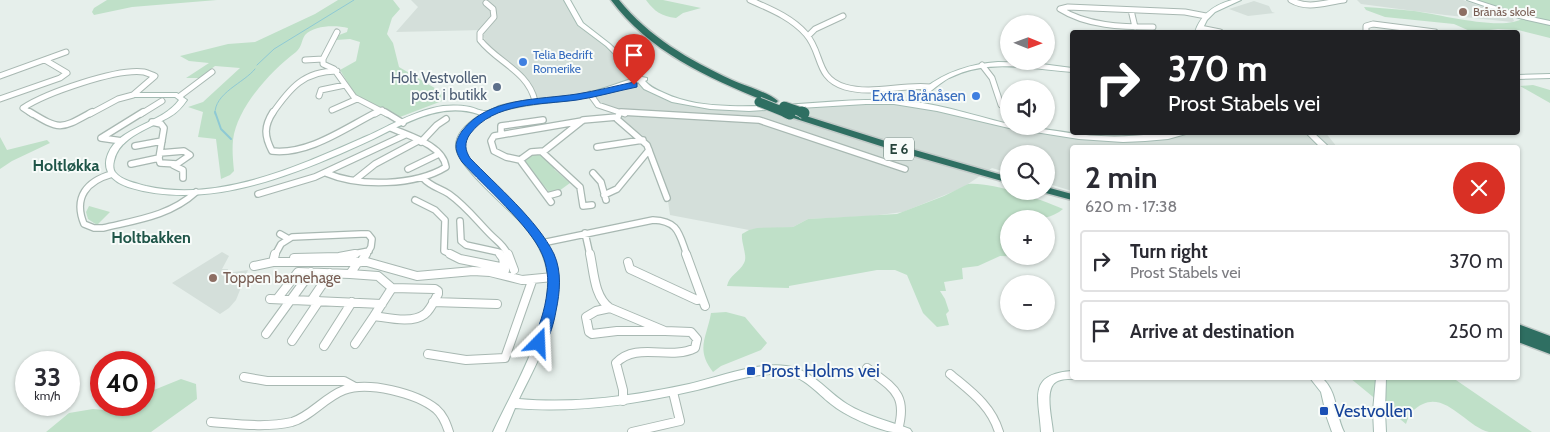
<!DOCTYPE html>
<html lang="en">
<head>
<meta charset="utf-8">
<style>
  body { margin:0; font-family:Cabin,sans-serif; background:#f7f7f7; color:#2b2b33; height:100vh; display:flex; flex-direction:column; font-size:19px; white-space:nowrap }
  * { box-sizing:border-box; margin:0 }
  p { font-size:16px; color:#7c7c81 }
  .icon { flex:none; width:28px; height:28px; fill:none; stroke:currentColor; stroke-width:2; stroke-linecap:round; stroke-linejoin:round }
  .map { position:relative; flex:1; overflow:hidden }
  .panel { position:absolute; left:1070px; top:145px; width:450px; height:235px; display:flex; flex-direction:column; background:#fff; border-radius:5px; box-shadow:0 1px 4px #0004 }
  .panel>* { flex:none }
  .guide { position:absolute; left:1070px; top:30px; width:450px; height:105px; border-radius:5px; box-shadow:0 1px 4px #0004; background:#202124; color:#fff; overflow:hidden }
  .needle { width:32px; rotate:91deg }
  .tools { position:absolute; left:1000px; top:15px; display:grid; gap:10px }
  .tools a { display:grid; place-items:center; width:55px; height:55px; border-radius:50%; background:#fff; box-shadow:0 1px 4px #0004; font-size:25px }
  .speed { position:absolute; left:15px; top:351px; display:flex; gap:10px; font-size:25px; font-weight:700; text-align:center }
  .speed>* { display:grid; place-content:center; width:65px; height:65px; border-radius:50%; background:#fff; box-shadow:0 1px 4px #0004; line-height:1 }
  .speed small { font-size:12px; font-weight:400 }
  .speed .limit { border:8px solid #d22; background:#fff; color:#111 }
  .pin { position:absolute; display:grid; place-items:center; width:42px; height:42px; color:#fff; margin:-51px -21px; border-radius:50% 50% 50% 0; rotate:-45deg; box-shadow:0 0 5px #0007 }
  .pin .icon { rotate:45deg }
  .me { position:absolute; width:55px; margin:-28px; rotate:21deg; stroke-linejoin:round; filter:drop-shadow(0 0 4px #0008) }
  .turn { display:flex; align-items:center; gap:18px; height:105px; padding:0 15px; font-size:22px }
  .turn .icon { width:65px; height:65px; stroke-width:2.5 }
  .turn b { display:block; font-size:35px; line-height:42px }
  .round { display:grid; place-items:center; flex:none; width:52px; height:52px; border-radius:26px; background:#f7f7f7 }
  .headline { display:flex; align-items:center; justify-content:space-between; height:85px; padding:0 15px }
  h1 { font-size:30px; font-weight:700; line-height:38px }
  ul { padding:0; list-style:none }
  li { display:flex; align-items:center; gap:15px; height:62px; margin:0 10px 8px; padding:0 5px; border:2px solid #e1e1e2; border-radius:5px }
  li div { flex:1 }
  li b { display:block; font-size:19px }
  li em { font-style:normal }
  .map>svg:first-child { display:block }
</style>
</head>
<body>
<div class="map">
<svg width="1550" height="432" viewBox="0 0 1550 432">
  <rect width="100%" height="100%" fill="#e6efeb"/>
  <path fill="#d4dfda" d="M411,0H567L578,22L607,45L655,92L683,102L715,108L912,102L1009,126L1109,139L1144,141L1186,132H1325L1337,147L1072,148V191L1046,183V154H1009V173L992,168L962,188L903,212L871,216L808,219L793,227L749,230L670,215L668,201L642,135L618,118L616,114L587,95L538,101L525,81L491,51L482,34L484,30L396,32L418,7Z
    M1357,0H1463L1513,18L1514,21L1512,22L1445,15L1361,4Z
    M1254,1L1269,6L1272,12L1275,13L1248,16L1229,9Z
    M222,252L229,256L222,269H228L227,273L248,270L236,300L229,308L220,314L172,283Z"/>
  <path fill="#bfe0c8" d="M107,0H217L132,7L94,15L92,12L94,8Z
    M338,0H393L400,9L392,18L387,34L393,43L399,67L445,94L442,101L400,117L357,98L340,70L356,61L360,42L350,39L336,40L339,35L347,32L348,28C336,25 314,25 305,35C301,41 302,47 296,52C271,71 237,107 233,140C232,150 233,161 234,171L230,175L221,179L216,139L198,137L203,112L188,107L203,102L240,68L215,66L199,78H186L209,63L189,61L180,56L228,44L255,42L315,14Z
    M646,0H663L701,8L683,13L676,18C661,16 655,12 646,0Z
    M1474,0H1550V38L1518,30L1498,29L1472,32L1454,24L1385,17L1366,10L1364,7C1380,8 1397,9 1414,11C1438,14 1505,32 1523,18Z
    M1533,85L1550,90V103L1520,86Z
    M0,137L7,150L47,140L50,143L12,161L0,169Z
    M530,154H541L557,167L554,169L570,183L559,191L550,193L525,163V159Z
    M968,184C993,182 1040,199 1063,209C1048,222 1027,219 1009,219V256H1031L1030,257L1000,256L978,266L962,268L963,279L944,282L946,291H940L945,299L949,311L946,314L949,325L937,327L923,313L907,275L895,270H877L789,286V288L727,286C729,275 740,272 744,263C748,256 741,243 742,234L749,230L757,228L793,227L808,219L897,214L944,196Z
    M89,206L110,212L97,225L88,219L86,212Z
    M726,312L745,317L767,343L761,350L721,366L713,372C695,349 707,337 711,313Z
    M1350,378H1453L1532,432C1519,432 1501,432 1489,432C1467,427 1447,393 1423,404C1414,408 1409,414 1406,424Z
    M181,379L196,384L197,399L151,432H46L69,413L93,409L115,411L125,405H144V394Z"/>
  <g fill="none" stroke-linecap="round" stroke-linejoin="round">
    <path stroke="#8ec9d4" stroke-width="1" d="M257,65L274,49L354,0
      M215,114C214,93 244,83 255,69"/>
    <path stroke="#8ec9d4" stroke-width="2" d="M215,112L221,129L231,139"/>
    <g stroke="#a8b8b2" stroke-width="7">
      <path id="street-far2" d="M750,0C770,9 791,17 806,34C823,53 815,78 845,87C872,95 902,84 930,87
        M1291,0C1308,10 1326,2 1344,0
        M486,3L493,9L494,17L480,33V40C497,62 528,71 535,101
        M1131,10L1135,27
        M1153,27C1122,27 1087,26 1060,9L1068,7L1185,12L1206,16
        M1200,28L1220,32
        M337,32L323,59V64L334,69L354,97L387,114
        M1366,32V26L1373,24L1435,32
        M808,36L815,29L843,16
        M305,60L323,59
        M982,65L992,78L1001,105
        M0,76L66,52
        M590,94L598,105L625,114
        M180,96L212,72
        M319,96L321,90L345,85
        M0,99L60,78L67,73L45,60
        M332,110L357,99
        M32,114L23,108C46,93 117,68 144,72C148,73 152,75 155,76L133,95L118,99L90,114
        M141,114L162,101
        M272,114C290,88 304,71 337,71
        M375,114L382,110"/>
    </g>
    <g stroke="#a8b8b2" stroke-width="8">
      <path id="street-far1" d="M30,112C61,131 61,129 92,112
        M273,112C264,126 264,136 272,151C309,155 345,128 377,112
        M385,112L403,123
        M621,112L759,120L905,169
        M619,114L617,119L647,145L667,198
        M152,122L161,124L164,128L159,158L160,163L177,164L190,155L184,151L160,153
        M501,134V126L543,120
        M122,141L101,138L143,112
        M421,142L437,125L446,119
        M135,146L162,141
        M597,147L643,140
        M542,152L580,187L583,206L592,205
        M520,160L506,157L494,151L491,141L494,136L582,121
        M131,164L159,158
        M173,165L183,170V178
        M408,169L439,154
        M326,173C359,187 415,186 446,167C443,145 409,136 391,128
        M593,173L601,182L606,200
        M112,174C87,181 73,197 84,224L94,228H103C136,220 170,216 196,192
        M423,178C431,187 440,188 449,194C466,206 477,221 491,235C498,242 504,245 508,255
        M355,180L375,164L418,141
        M258,194L315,177L405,135
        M604,195L617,189L649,150
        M547,196L558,193
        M415,200L435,210L445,220L444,251L452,255
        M551,202L520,160L531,152L544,151L583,120L617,117
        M460,221L461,241L466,245L498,252L501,255
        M585,233L590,255
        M280,234L287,238
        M542,243L653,220C679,221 679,234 687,255
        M275,255L281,244L292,237L361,234H368L372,239L371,247L366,255
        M348,255L369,251"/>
    </g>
    <g stroke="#a8b8b2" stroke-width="10">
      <path id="street" d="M450,254L460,259L505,268
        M500,254L503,258L505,270
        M508,254L514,270
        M590,254C594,272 594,297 610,308
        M686,254L705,306
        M294,258L339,257L355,254
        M273,262L275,254
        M358,262L350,274L378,276L392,288
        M361,262L366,254
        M628,262L630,269L697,300L702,299
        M254,266L273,262H367L417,276L473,271L490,272L522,280L553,277
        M392,288L435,289L438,291V294C434,301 431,309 425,314C412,324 389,318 374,316Z
        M270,299L382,304
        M277,299L298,272L350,274
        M311,301L330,273
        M433,302L497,304
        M610,308L665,331H617L592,334L589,332L586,317L596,311Z
        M266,334L311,272
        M292,341L319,301
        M355,344L374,316
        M324,346L352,302
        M428,354L466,360L505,358L532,281
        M867,368C893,388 908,394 898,430
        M950,374C970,391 991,405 999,432
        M244,377L267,381H344L355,387
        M623,401V390L616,363C637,341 670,361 695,348L697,339L691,332L665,331
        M211,422C237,424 266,428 292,422C310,417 325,397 344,390C368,381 416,393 436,409C443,415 446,423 449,432
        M632,432L680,421L673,392"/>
    </g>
    <g stroke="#a4bbb3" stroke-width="2">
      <path id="secondary" d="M564,0H570L583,23L610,44L633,66L642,77L647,78V80L645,81C650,87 657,90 664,93C685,103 707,105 730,106C785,108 839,98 894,100C932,101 971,115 1009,124V126C1040,126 1070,135 1101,136C1132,138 1162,132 1193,132L1168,139L1145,141L1123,142L1079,139L1009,128L937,111L894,104H866L749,111L710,109L672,102L644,89L638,82C619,87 602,95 582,98C551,104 520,103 490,115V117C475,119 459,139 465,154C469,162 478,170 485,177C508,200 543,227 553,258C569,306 540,357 519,399C577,404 633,396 689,384C719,377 756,362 786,366C812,369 826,391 847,404C866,416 889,421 910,429L912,432C906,432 899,432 893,432C877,430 844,415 831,404C817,393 804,376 784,374C752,372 719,386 688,392C631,405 574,413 515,408L505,432H493C514,386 564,307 543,256C539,246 533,236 525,227C511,210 457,167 456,147C455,133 469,122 480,115L478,114C445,103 414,119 385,133C370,141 355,147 340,154C275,182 199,209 128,187C113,182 101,171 108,154C119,126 162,124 179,100L175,97H130L129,95L133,93H177L187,100C182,107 178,112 171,116C152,128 119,136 114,161C113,165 113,169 115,172C122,181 136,183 146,186C219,203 301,165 367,136C389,126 409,114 433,108C445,105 458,105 470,107C475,108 480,111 485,111C489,112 495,108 499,106C505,104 511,103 517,102C538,98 560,98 581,94C600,91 617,83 635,78L625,65L606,46L578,25Z
        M1232,0H1241L1215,12L1207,20L1201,32H1195C1201,14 1214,5 1232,0Z
        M1467,0H1476L1522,15L1550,21V25L1519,18Z
        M998,62L1034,63L1072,68V72C1031,69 989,58 949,78C937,85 926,96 914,102L910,100C915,94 920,92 925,88C947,71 971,64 998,62Z
        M1550,74V78L1518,79V75Z
        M1305,132H1313L1330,148H1321Z
        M1072,371V378H1076C1069,380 1062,378 1056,382C1044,389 1052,419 1053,432H1041C1039,398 1027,374 1072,371Z
        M1310,378H1322C1338,392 1335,414 1344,432H1332L1327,418L1321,392Z
        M1376,378H1386L1385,411L1386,432H1374L1373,411Z"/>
    </g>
    <g stroke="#c2cac8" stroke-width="3">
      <path id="highway" d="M611,0H619C649,37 689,60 732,80C745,86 768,92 778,101L776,103H770C711,79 650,53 611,0Z
        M790,111L901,146L1009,177V183L893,150L787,116L785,114Z
        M1046,187L1072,194V200L1042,192L1046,191Z
        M1518,324L1550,336V354L1518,342Z"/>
    </g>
    <use href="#street-far2" stroke="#fff" stroke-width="5"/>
    <use href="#street-far1" stroke="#fff" stroke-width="5.5"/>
    <use href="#street" stroke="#fff" stroke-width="8"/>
    <use href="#secondary" fill="#fff" fill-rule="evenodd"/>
    <use href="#highway" fill="#2f6f62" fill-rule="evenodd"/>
    <g stroke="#c2cac8" stroke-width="11" stroke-linecap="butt">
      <path id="highway-bridge-far1" d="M759,102L789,114
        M784,106L804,113"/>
    </g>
    <g stroke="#c2cac8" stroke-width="13" stroke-linecap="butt">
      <path id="highway-bridge" d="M786,112L790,114
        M802,112L804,113"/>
    </g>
    <use href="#highway-bridge-far1" stroke="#2f6f62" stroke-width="9"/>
    <use href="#highway-bridge" stroke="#2f6f62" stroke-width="11"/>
  </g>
  <path fill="#1a73e8" stroke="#114b97" d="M634,82L637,83V87C617,91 597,97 577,100C541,105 494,102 470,134C464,143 465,150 470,158C496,185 538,221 554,254C562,272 560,292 556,311C554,323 550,336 544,347H534L532,343C539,327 545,310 547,292C549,280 547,265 542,254C530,226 484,186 462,162C454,150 454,143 462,131C488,97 538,100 577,94C596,91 615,86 634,82Z"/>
  <g fill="#8d6e63" stroke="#f7fbf9" stroke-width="2">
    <circle cx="1463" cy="12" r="5"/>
    <circle cx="213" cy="278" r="5"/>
  </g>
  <g fill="#3f7fe0" stroke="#f7fbf9" stroke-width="2">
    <circle cx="523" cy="62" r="5"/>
    <circle cx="976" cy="96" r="5"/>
  </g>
  <circle fill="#5c6f8a" stroke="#f7fbf9" stroke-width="2" cx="497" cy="87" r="5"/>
  <g fill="#1a4fb4" stroke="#f7fbf9" stroke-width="2">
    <rect x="746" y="366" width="10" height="10" rx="2.5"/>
    <rect x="1319" y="406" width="10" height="10" rx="2.5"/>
  </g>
  <g text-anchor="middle" stroke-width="4" stroke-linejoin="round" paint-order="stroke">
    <g font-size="12" fill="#785e54" stroke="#f7fbf9" text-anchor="start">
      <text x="1473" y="16">Brånås skole</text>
    </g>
    <g font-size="12" fill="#366cbe" stroke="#f7fbf9" text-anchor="start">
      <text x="533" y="59">Telia Bedrift<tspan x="533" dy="14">Romerike</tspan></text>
    </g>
    <rect fill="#f7fbf9" stroke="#637a73" stroke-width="1" x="884" y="137.5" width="30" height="23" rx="4"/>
    <g font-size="14" font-weight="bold" fill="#24423a">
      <text x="899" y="154">E 6</text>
    </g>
    <g font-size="15" fill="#4e5e75" stroke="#f7fbf9" text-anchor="end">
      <text x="487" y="83">Holt Vestvollen<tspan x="487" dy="17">post i butikk</tspan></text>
    </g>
    <g font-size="15" fill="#366cbe" stroke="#f7fbf9" text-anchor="end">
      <text x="966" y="101">Extra Brånåsen</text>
    </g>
    <g font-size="15" fill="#785e54" stroke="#f7fbf9" text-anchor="start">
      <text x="223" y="283">Toppen barnehage</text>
    </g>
    <g font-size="16" font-weight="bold" fill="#1f5548" stroke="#f7fbf9">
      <text x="66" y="171">Holtløkka</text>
      <text x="151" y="243">Holtbakken</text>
    </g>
    <g font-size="18" fill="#164399" stroke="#f7fbf9" text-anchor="start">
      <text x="761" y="377">Prost Holms vei</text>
      <text x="1334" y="417">Vestvollen</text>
    </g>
  </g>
</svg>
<div class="tools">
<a><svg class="needle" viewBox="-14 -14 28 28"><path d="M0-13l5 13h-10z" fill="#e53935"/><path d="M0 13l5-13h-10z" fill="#7c7c81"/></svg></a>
<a><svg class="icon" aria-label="sound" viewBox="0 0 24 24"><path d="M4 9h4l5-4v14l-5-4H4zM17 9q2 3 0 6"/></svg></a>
<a><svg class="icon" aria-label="search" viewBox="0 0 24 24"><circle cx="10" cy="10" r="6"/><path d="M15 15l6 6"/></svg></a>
<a>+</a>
<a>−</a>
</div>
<div class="speed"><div>33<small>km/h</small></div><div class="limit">40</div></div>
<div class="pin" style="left:634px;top:85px;background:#d93025"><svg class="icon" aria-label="arrive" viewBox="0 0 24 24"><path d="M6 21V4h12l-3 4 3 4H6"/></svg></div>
<svg class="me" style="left:539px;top:343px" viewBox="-20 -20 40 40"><path d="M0-17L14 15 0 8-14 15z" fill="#1a73e8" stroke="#fff" stroke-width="4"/></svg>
<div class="guide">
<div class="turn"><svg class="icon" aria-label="right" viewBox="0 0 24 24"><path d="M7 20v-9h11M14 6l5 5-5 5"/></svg><div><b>370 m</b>Prost Stabels vei</div></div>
</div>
<section class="panel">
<div class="headline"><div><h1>2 min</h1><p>620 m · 17:38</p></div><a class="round" style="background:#d93025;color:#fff"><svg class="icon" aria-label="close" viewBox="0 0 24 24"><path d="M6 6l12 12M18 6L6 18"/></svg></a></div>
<ul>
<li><svg class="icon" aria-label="right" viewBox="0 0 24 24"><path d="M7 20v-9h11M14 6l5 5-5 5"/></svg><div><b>Turn right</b><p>Prost Stabels vei</p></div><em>370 m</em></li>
<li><svg class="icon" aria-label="arrive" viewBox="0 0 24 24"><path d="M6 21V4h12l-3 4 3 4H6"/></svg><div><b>Arrive at destination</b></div><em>250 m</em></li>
</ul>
</section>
</div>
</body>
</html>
